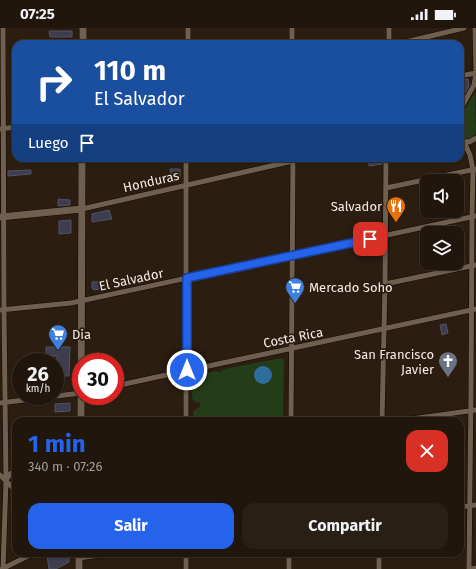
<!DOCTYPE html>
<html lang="es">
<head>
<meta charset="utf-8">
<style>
  body { margin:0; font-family:"Fira Sans",sans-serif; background:#281f15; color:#f1f3f6; height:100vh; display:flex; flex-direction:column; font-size:15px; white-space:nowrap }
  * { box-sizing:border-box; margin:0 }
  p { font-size:13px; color:#a29f9d }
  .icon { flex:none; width:22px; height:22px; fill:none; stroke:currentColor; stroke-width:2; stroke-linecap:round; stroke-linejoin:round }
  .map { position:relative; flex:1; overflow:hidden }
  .side { position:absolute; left:12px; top:389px; width:452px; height:140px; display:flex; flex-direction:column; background:#20160c; border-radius:12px; box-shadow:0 1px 3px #0004,0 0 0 1px #3d352d }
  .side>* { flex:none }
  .top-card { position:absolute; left:12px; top:12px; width:452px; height:122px; border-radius:12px; box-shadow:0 1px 3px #0004,0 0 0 1px #3d352d; background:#1a4fa0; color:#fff; overflow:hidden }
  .fabs { position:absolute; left:420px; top:146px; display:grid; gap:8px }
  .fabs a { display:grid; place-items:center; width:44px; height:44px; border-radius:8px; background:#20160c; box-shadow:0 1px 3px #0004,0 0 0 1px #3d352d; font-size:20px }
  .speed { position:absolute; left:12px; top:325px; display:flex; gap:8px; font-size:20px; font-weight:700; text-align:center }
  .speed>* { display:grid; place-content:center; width:52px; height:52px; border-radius:50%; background:#20160c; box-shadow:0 1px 3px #0004,0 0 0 1px #3d352d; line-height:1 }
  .speed small { font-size:10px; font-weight:400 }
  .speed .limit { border:6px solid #d22; background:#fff; color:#111 }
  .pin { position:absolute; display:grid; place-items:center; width:34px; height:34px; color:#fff; margin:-17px; border-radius:8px; box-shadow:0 2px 6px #0006 }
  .me { position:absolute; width:44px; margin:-22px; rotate:0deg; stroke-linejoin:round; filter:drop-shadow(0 0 3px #0008) }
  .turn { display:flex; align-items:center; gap:14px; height:84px; padding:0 16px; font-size:18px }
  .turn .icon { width:52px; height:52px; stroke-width:2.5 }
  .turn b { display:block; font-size:28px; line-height:34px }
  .then { display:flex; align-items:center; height:38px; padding:0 16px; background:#0003; gap:8px; font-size:15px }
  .round { display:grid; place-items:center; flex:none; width:42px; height:42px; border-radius:12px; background:#281f15 }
  .overview { display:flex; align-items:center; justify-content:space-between; height:68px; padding:0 16px }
  h1 { font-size:24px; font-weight:700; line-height:30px; color:#2563eb }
  .action { display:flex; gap:8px; margin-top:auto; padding:8px 16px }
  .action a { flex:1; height:46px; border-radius:12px; background:#2563eb; color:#fff; font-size:16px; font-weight:700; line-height:46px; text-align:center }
  .action a+a { background:#281f15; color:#f1f3f6 }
  .status { display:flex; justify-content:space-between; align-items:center; height:28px; padding:0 20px; background:#20160c; direction:ltr }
  .status svg { height:11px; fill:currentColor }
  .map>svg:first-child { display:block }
</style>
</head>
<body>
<div class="status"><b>07:25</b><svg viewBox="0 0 49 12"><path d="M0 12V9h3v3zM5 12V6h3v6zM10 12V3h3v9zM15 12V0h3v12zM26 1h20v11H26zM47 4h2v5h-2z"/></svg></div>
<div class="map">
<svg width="476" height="541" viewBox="0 0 476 541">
  <rect width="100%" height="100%" fill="#2b1d10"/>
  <path fill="#253c18" d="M475,64L476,104C473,111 467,112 460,110V89Z
    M281,330L284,332L283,393H200V391L194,390L193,383L200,379V375C197,374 196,375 194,373C190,369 191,351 194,347L216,343L220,344L224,341Z"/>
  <path fill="#2f6d9e" d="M254 347a9 9 0 1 1 18 0a9 9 0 1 1-18 0Z"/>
  <path fill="#3e3d4f" stroke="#525265" d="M49,3H72V9H50Z
    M468,51L469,56L468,60L460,72V52Z
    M369,130H382V136L369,138Z
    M170,141H180V149L177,152L172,153Z
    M31,142V146L8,148V143Z
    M58,171L70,172V177L58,178Z
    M109,182L112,191L92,194V186Z
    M71,192V205L59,206V193Z
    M108,253L109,259L94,262L92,260V254Z
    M446,296L448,305L442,307L440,297Z
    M46,319H70L69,348H55V340H57V328H46Z
    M70,375V383L55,384V376Z
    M52,525H69V534L56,541H49L47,528Z"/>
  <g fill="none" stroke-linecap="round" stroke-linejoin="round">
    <g stroke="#130700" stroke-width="6">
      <path id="minor" d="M188,16V0
        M292,16V0
        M389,16V0
        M397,16L464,0
        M460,48L476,45
        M460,82L474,57L476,45L475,0
        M0,101L16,99
        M460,113L469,114L476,110
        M464,114L470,127L473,142L472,189L471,364L469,541
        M186,130V393
        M386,160L476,141
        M82,181L306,130
        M385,256L476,237
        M0,282L71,275L476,188
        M115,358L476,281
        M0,375L81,365
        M291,393L293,130
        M382,393L385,256L386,130
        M397,393L476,382
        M0,447L16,463
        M6,452L10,446L16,442
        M460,479L476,477
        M79,530L114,525
        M2,541L34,525
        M3,541L6,453L4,282L3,0
        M186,541V525
        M289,541V525
        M379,541V525
        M472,541L476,540"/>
    </g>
    <g stroke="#130700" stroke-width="8">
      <path id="tertiary" d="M0,189L82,181"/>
    </g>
    <g stroke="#130700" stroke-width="8">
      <path id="secondary" d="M83,16V0
        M81,393L82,130
        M79,541V525"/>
    </g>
    <use href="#minor" stroke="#6f5f4f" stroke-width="5"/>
    <use href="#tertiary" stroke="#6f5f4f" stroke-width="7"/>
    <use href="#secondary" stroke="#6f5f4f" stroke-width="7"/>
  </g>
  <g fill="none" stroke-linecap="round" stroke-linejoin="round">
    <g stroke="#184099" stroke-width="10">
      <path id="route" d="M187,342V250L370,211"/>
    </g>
    <use href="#route" stroke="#2563eb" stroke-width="7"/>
  </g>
  <defs>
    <g id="restaurant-pin" transform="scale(1)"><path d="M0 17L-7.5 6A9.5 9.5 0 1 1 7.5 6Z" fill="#e8710a" stroke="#2b1d10"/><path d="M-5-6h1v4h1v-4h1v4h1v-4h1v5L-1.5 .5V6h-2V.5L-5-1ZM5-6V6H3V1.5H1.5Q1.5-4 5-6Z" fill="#fff"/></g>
    <g id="supermarket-pin" transform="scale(1)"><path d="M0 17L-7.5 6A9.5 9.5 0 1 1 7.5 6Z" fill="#3f7fe0" stroke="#2b1d10"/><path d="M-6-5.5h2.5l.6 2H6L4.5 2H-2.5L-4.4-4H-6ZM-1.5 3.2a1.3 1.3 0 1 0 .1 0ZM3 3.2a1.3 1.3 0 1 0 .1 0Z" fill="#fff"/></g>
    <g id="church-pin" transform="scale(1)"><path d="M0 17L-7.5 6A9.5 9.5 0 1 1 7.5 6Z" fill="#6b7280" stroke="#2b1d10"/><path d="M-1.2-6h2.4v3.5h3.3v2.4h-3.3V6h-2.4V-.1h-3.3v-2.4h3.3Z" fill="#fff"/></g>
  </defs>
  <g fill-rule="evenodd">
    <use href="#restaurant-pin" x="396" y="178"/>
    <use href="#supermarket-pin" x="295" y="259"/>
    <use href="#supermarket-pin" x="58" y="306"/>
    <use href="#church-pin" x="448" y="333"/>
  </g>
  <g text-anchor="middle" stroke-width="3.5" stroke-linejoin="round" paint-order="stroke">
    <g font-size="13" fill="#f4ebe2" stroke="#2b1d10">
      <text transform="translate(151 153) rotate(-13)" y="5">Honduras</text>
      <text transform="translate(131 251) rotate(-12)" y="5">El Salvador</text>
      <text transform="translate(293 309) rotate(-11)" y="5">Costa Rica</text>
    </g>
    <g font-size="13" fill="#f4ebe2" stroke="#2b1d10" text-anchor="end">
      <text x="382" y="183">Salvador</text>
      <text x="309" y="264" text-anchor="start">Mercado Soho</text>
      <text x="72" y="311" text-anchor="start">Dia</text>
      <text x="434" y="331">San Francisco<tspan x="434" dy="15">Javier</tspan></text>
    </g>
  </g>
</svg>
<div class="fabs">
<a><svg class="icon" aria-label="sound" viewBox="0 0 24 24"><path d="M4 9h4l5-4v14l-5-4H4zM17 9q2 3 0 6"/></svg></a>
<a><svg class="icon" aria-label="layers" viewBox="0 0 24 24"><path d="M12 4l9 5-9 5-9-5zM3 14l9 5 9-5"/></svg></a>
</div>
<div class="speed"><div>26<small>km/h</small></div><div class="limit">30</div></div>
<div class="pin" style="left:370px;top:211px;background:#d93025"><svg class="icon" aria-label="arrive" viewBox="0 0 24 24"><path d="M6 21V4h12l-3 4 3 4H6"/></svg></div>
<svg class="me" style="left:187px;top:342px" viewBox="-20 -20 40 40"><circle r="17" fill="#2563eb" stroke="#fff" stroke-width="3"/><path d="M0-11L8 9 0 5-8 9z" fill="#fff"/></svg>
<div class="top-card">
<div class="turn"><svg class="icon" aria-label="right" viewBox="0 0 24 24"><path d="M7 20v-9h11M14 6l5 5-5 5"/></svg><div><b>110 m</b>El Salvador</div></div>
<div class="then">Luego<svg class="icon" aria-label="arrive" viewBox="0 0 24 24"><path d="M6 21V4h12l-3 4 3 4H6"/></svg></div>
</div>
<section class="side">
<div class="overview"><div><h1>1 min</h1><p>340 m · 07:26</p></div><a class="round" style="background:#d93025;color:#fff"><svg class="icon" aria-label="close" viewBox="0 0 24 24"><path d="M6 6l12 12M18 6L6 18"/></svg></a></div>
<div class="action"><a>Salir</a><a>Compartir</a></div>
</section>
</div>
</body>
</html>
